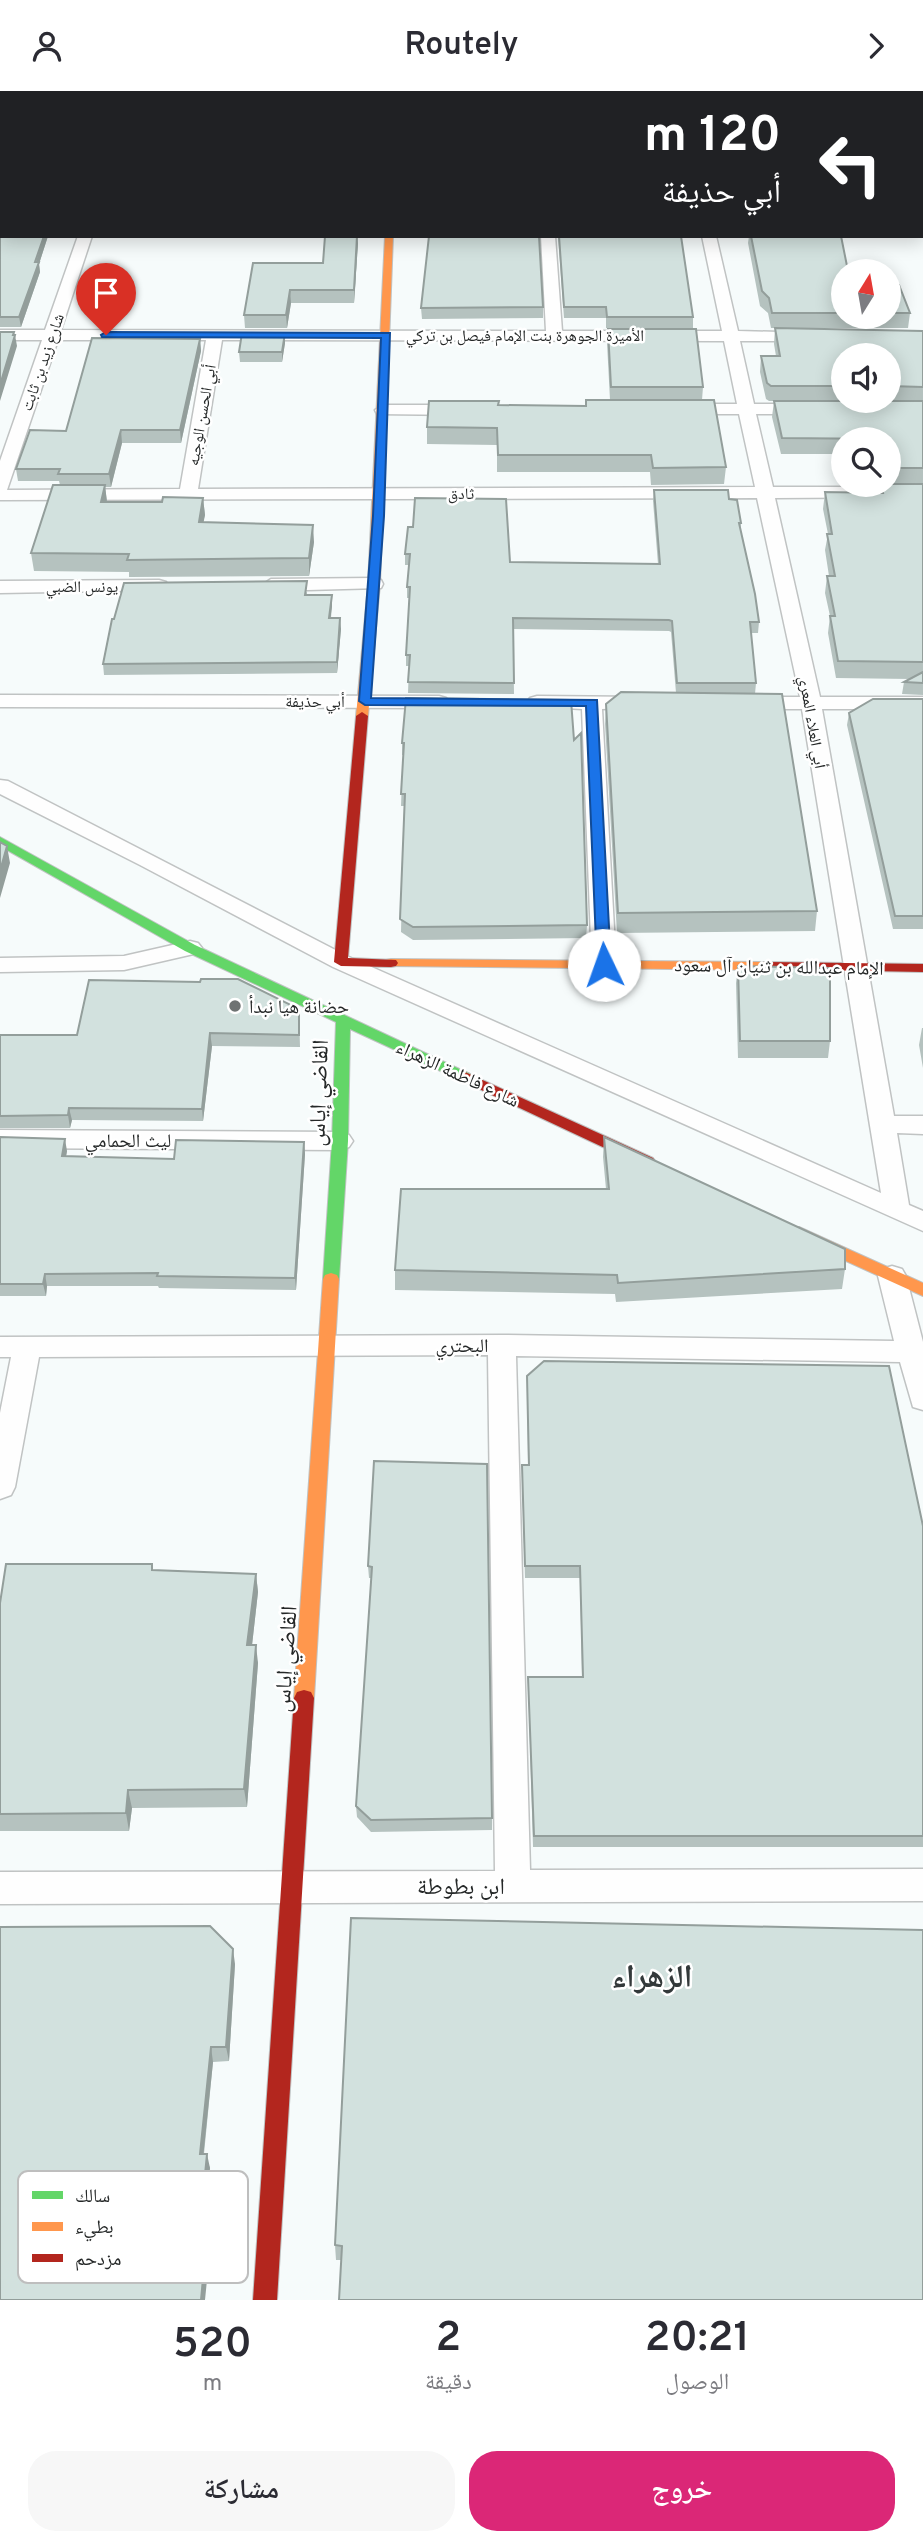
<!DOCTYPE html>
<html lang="ar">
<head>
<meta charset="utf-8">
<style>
  body { margin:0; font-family:Overpass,"Noto Naskh Arabic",sans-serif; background:#f7f7f7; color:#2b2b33; direction:rtl; height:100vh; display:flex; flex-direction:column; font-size:26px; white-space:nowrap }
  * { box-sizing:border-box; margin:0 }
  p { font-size:23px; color:#7c7c81 }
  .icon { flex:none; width:38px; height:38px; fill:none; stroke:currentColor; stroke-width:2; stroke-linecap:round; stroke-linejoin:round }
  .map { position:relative; height:2209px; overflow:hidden; direction:ltr }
  .side { display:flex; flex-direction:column; background:#fff; flex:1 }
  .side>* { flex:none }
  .hud { position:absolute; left:0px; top:0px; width:924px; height:147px; box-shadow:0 4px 18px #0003; direction:rtl; background:#202124; color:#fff; overflow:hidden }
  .needle { width:46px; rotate:11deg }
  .controls { position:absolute; left:831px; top:168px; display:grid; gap:14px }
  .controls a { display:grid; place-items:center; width:70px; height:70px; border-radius:50%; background:#fff; box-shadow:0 4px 18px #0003; font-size:35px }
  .pin { position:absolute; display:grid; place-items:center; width:60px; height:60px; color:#fff; margin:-72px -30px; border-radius:50% 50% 50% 0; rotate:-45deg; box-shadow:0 0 7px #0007 }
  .pin .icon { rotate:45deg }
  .me { position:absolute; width:77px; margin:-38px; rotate:357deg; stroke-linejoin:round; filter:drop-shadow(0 0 5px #0008) }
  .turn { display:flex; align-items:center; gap:24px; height:147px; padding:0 28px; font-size:32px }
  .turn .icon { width:91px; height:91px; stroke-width:2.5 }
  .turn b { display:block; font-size:49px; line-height:60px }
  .eta { display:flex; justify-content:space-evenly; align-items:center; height:119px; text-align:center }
  .eta b { font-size:42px; font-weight:600; line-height:49px }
  .cta { display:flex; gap:14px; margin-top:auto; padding:14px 28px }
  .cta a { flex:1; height:80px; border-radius:28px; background:#db2777; color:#fff; font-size:28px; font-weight:600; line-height:80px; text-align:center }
  .cta a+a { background:#f7f7f7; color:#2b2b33 }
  header { display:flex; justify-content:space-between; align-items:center; height:91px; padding:0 28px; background:#fff; font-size:32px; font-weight:600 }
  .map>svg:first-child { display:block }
</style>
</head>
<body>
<header><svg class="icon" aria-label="forward" viewBox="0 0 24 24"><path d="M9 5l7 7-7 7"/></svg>Routely<svg class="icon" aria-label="person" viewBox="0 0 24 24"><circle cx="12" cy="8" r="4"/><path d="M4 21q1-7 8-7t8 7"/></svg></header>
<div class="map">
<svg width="923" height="2209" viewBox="0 0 923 2209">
  <rect width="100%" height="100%" fill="#f6fbfb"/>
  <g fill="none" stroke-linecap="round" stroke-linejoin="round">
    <g stroke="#c0c3c3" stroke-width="3">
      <path id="lane" d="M537,0V2H432L435,0Z
        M611,0H617V2H611Z"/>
    </g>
    <g stroke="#c0c3c3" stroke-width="3">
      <path id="street" d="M124,0H136L123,2Z
        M392,0H404L391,2Z
        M670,0H682V2H670Z
        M78,145H92L61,239L546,240L541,145H555L562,240H722L702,145H716L738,240L816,242L818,245L810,250H740L754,313H809L817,318L809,323H756L773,396H923V406L775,407L820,606H923V618H822L894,1025H923V1043L897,1042L909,1114L923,1120V1140L333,876L140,774L0,703V689L8,690L349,866L881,1102L802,618H747L740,616L737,612L740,608L747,606H800L757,407L0,409V370L42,249H0V239H45ZM58,249H206L180,398L7,399ZM222,249L724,250L737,313H680L672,318L680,323H739L755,396L198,398Z
        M383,314H463L471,319L463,324L377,323L375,319Z
        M374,487L381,489L383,493L381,497L271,500L262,494L271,488Z
        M159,489L166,491L168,495L166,499L0,502V490Z
        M0,604L439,605L446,607L449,611L446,615L439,617L0,616Z
        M537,605L642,606L649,608L652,612L649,616L602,618L616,874L612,879L604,881L596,879L592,874L582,618L530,615L527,611L530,607Z
        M190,850L198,852L202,857L198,862L124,879L0,881V867L124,865Z
        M0,1039L340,1041L349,1044L353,1050L349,1056L340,1059L0,1057Z
        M892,1175L902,1178L906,1185L923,1251V1319L913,1316L900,1271L516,1265L530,1779L923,1778V1810L0,1813V1781L495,1780L488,1264L39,1266L15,1396L11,1404L0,1408V1322L11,1266H0V1246L502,1244L894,1250L878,1185L882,1178Z"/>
    </g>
    <g stroke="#c0c3c3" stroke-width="2">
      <path id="fast" d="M0,746L195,854L470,983L472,986L470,989H460L350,938L348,1050L339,1188L337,1192H325L323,1188L332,1050L336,931L185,860L0,755Z"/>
    </g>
    <g stroke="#c0c3c3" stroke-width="2">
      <path id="slow" d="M385,145H393L380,493L368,625L362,629L356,625L368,493Z
        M391,868L769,871L776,875L769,879L386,875L384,872L386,869Z
        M799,1136L923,1192V1205L793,1146L791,1142L793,1138Z
        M331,1182L337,1184L339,1188L314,1607L311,1613L304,1615L297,1613L294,1607L323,1188L325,1184Z"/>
    </g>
    <g stroke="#c0c3c3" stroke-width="2">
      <path id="jam" d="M362,621L368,625L348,867L396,869L398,872L396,875L391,876L341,875L334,871L356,625Z
        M769,871L923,873V881L764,878L762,875Z
        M465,981L653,1067L656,1071L653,1075H643L460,989L458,986L460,983Z
        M304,1599L311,1601L314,1607L277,2209H253L294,1607L297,1601Z"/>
    </g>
    <use href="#lane" fill="#fefefe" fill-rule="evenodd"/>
    <use href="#street" fill="#fefefe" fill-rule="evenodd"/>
    <use href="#fast" fill="#63d668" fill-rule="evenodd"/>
    <use href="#slow" fill="#ff974d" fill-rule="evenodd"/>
    <use href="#jam" fill="#b3261e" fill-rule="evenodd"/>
  </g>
  <path fill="#b5c2bf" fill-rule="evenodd" d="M0,0H117L116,2H2V12H0Z
    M720,0H923V139L922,2H720Z
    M0,115L2,145H48L39,173L40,181L21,236H0Z
    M558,145H681L693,226V237H606V227H564Z
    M749,145H841L844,180V226H889V194L910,222L908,237H771L768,222L760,215L748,152Z
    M358,152L354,212H291L287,237H245L244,224L323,172Z
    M543,216V227L422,228L421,217Z
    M775,237L923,240V592L910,588L836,587L828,542L830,525L825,502L827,485H829L825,459L828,443L823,418L825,401L880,402L881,394H889V348H844V363H781L772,326L774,310H769L766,308L760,281L761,265H776L774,253ZM844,264H889V310H844Z
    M608,238L703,296L702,309L726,376L724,393L651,394L650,381H497V354L427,353V336L498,314L586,315L610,309L607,252Z
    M285,242V252L282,271H240L239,261Z
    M200,248L201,260L181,352H122L111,396H105L107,411H162L203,407L205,424L203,431L314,451L309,485L129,486V481L34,480L31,462L60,394L59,390H18L16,378L66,340Z
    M654,399L729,408L741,432L740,440L759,531L758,542H751L756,592L755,603L817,820L815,840L617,842L605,633L606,613L676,602L671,541L669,540L513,538L514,603L408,602L409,575H406V564L409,507H407V496L409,474H405V463L510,471L658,473L653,410Z
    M307,501V504H332V515L331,527L341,538L337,582L104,584L103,573Z
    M904,591L923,592V604L902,603Z
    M406,607L587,834L586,847L413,849L401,841L404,715H401L403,664H402V652Z
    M923,608V838H893L847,634L849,622Z
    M738,875L830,950L828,967H738L736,892Z
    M299,918L300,956L212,955L203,1030L72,1029L70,1037H0V944H77Z
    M922,937H923V977L919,954Z
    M0,1046L67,1060L66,1065L174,1068L304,1051L305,1063L296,1199L159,1197L158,1195H47L46,1205H0Z
    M604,1046L845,1178L842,1198L616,1211L615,1203L395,1199V1179L606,1098L603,1066Z
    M527,1285L923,1435V1756H533L528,1586H582L580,1487H525L522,1386V1374H528Z
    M374,1370L492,1727V1739L371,1741L357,1726L356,1715L371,1487H369L368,1475Z
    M153,1479L256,1483L258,1501L252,1554L258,1572L247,1716L132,1717L129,1740H0V1512Z
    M351,1827L342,2169H336L335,2154Z
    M235,1873L229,1970L213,1971L204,2063L210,2077L202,2155L209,2169L0,2209Z"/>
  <path fill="#939e9b" d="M44,145H48L39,173L40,181L21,236L19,226Z
    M357,145L358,152L354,212V199Z
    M290,199L291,212L287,237L286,224Z
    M14,241L15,247V244L17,255L0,310V294Z
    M285,242V252L282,271V261Z
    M200,248L201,260L181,352L180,339Z
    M121,339L122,352L111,396L109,383Z
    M105,394L107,411H101Z
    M203,407L205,424L200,449L199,431Z
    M313,434L314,451L309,485V467Z
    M332,504V515L329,538V527Z
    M340,527L341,538L337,582V571Z
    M7,755L10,772L0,807V780Z
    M210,942L212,955L203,1030L202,1018Z
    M69,1017L72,1029L70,1037L68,1024Z
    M65,1048L67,1060L64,1077L62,1065Z
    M304,1051L305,1063L296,1199L295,1187Z
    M45,1183L47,1195L46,1205L43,1193Z
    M256,1483L258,1501L250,1572L247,1554Z
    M256,1554L258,1572L247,1716L244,1698Z
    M128,1699L132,1717L129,1740L126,1722Z
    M233,1858L235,1873L229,1970L226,1956Z
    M211,1956L213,1971L202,2077L200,2063Z
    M207,2063L210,2077L200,2168L198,2155Z
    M206,2155L209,2169L205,2209H201Z"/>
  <path fill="#d2e1de" stroke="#939e9b" stroke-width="2" d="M170,0H372V2H170Z
    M566,0H599L600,2H567Z
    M724,0H923V96H922V2H725Z
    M0,115H2V145H44L35,171H39L19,226H0Z
    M325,145H357L354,199H290L286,224H244L253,172H323Z
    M429,145H539L543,216L421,217Z
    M559,145H681L693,226H607L606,216H564Z
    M751,145H841L848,180H844V222H772L769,207L762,200Z
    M889,194H899L910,222H889Z
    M775,237L923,240V296L889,295V264H844V295H771L767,292L761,265H780Z
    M608,238H696L703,296H611Z
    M0,241H14L13,244H15L0,294Z
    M242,242H285L282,261H239Z
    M92,247L200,248L180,339H121L109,383H58L60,378H16L30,339L66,340Z
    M586,309H714L726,376L653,377L651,364H498L497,337L427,336L429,310H499L498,314L586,315Z
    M774,310H923V377H889V348L782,347Z
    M889,393H923V571L838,570L830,525H835L827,485H835L827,443H832L825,401L883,402L881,394H889Z
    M53,394H105L101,411H162L163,406L203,407L199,431L313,434L309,467L127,469L129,463L31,462Z
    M654,399H728L729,408L737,409L741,432H739L755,503L759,531H750L756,592H677L672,530L669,529L513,527L514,592L408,591L410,564H406L410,496H407L410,463H405L408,436H413L415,407L506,408L510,471L660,473Z
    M307,490L305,504H332L329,527H340L337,571L103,573L112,528H114L124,492Z
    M923,581V592L904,591Z
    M621,601L782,603L817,820L618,822L606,613Z
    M406,607L571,609L574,649L581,642L587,834L413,836L400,828L405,703H401L404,652H402Z
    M873,608H923V825H895L849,622Z
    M0,751L7,755L0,780Z
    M738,875L830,877V950H740Z
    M201,888H238L299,918V944L210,942L202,1018L69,1017L68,1024L0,1025V944H77L89,889L200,891Z
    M0,1046L65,1048L62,1065L174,1068L176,1049L304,1051L295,1187L157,1185L158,1182L45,1183L43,1193H0Z
    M604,1046L845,1158V1178L618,1192L617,1184L395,1179L401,1098H609Z
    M544,1270L889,1275L923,1435V1745H534L528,1586H583L580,1475H525L522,1374H529L527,1285Z
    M374,1370L487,1373L492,1727L371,1729L356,1715L372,1476L368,1475Z
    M6,1473H152V1479L256,1483L247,1554H256L244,1698L128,1699L126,1722L0,1723V1512Z
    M351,1827L923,1839V2209H339L342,2155L335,2154Z
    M210,1835L233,1858L226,1956H211L200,2063H207L198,2155H206L201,2209H0V1836Z"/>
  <path fill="#1a73e8" stroke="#114b97" stroke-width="2" d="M106,241L390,242L384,425L371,607L597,609L611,874L609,877L604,878L597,874L586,615L365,614L359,610L373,425L381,247L102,246L101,244Z"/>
  <circle fill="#6e7272" stroke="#fff" stroke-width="2.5" cx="235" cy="915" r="7"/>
  <g text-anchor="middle" stroke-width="5" stroke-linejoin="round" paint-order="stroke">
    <g font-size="16" fill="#252828" stroke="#fff">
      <text x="525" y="250">الأميرة الجوهرة بنت الإمام فيصل بن تركي</text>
      <text transform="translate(42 271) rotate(-71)" y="6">شارع زيد بن ثابت</text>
      <text transform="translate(201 324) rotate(-80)" y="6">أبي الحسن الوجيه</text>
      <text x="461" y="408">ثادق</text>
      <text x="82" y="501">يونس الضبي</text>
      <text x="315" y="616">أبي حذيفة</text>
      <text transform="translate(813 631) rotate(80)" y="6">أبي العلاء المعري</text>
    </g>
    <g font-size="19" fill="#252828" stroke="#fff">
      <text transform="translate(779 875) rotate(1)" y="7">الإمام عبدالله بن ثنيان آل سعود</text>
      <text transform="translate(458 982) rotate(25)" y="7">شارع فاطمة الزهراء</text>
      <text x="128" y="1056">ليث الحمامي</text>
      <text x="462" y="1261">البحتري</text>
    </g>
    <g font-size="19" fill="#252828" stroke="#fff" text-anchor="start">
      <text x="249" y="922">حضانة هيا نبدأ</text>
    </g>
    <g font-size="23" fill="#252828" stroke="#fff">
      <text transform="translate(318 1002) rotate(-88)" y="8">القاضي إياس</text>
      <text transform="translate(285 1568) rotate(-86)" y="8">القاضي إياس</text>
      <text x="461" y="1803">ابن بطوطة</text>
    </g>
    <g font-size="32" font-weight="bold" fill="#33393a" stroke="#fff">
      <text x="652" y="1896">الزهراء</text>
    </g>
  </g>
  <rect x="18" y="2080" width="230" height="112" rx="10" fill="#fff" stroke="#bebebe" stroke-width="2"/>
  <rect x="32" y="2100" width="31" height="8" fill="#63d668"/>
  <rect x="32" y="2131" width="31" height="9" fill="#ff974d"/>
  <rect x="32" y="2163" width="31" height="8" fill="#b3261e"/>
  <g font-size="19" fill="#252828">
    <text x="75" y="2111">سالك</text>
    <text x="75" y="2142">بطيء</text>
    <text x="75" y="2174">مزدحم</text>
  </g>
</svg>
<div class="controls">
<a><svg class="needle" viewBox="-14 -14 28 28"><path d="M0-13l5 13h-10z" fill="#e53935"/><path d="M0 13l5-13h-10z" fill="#7c7c81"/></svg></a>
<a><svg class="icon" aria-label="sound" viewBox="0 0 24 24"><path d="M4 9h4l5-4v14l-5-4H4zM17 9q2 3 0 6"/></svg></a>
<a><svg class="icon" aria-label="search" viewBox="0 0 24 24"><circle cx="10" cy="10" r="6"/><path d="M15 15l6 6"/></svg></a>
</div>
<div class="pin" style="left:106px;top:244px;background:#d93025"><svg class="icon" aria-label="arrive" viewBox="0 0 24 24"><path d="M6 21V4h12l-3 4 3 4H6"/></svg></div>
<svg class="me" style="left:604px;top:874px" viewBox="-20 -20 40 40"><circle r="19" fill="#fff"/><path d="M0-13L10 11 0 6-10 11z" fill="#1a73e8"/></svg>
<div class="hud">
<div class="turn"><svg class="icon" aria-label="left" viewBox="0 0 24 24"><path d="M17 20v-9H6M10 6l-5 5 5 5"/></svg><div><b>120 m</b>أبي حذيفة</div></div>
</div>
</div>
<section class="side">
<div class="eta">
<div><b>20:21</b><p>الوصول</p></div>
<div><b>2</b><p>دقيقة</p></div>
<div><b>520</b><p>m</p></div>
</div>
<div class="cta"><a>خروج</a><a>مشاركة</a></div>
</section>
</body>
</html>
